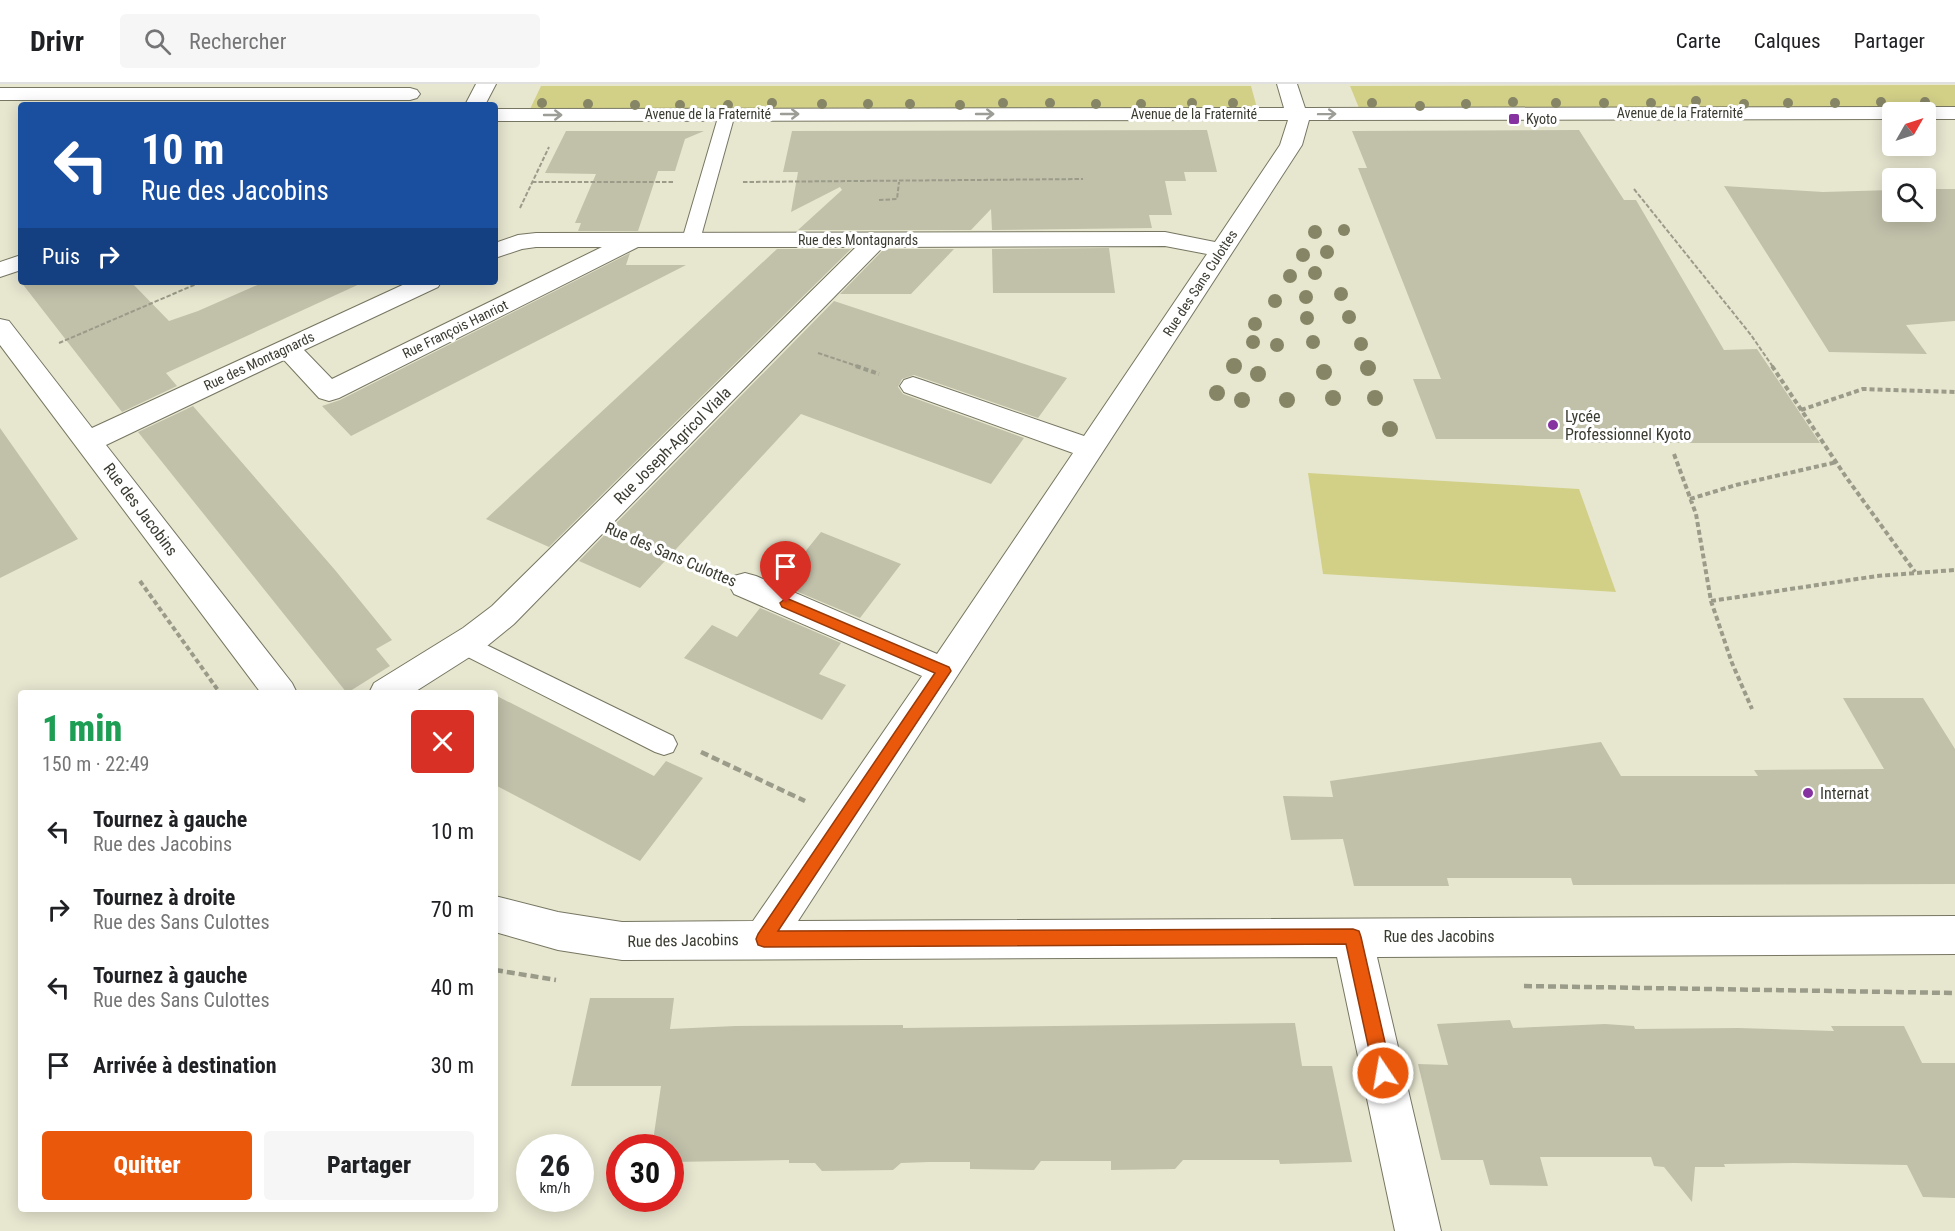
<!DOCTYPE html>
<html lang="fr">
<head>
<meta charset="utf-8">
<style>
  body { margin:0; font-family:"Roboto Condensed",sans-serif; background:#f6f6f6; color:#202124; height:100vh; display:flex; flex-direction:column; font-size:22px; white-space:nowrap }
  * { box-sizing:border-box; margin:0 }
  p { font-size:20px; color:#757577 }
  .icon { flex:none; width:33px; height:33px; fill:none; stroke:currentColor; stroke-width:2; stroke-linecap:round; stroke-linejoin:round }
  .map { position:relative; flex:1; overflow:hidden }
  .details { position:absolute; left:18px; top:606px; width:480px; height:522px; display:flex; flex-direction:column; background:#fff; border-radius:6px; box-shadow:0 3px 15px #0003 }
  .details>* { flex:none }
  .hud { position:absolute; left:18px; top:18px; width:480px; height:183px; border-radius:6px; box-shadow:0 3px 15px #0003; background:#1a4fa0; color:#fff; overflow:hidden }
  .needle { width:39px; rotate:51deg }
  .tools { position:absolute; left:1882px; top:18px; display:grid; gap:12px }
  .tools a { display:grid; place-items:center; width:54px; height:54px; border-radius:6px; background:#fff; box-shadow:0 3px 15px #0003; font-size:30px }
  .speed { position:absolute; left:516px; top:1050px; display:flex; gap:12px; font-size:30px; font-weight:700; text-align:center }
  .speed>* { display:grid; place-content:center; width:78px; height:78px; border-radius:50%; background:#fff; box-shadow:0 3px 15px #0003; line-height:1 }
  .speed small { font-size:15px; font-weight:400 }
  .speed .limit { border:9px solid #d22; background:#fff; color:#111 }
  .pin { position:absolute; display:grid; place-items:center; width:51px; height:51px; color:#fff; margin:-62px -26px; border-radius:50% 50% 50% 0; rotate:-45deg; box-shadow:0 0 6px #0007 }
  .pin .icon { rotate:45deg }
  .me { position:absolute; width:66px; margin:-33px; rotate:348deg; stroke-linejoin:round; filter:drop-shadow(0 0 4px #0008) }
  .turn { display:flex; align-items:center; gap:21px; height:126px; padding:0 24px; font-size:27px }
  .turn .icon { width:78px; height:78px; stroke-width:2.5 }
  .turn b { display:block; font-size:42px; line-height:51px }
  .then { display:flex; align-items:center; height:57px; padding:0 24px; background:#0003; gap:12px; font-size:22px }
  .round { display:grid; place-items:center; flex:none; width:63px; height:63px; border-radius:6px; background:#f6f6f6 }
  .headline { display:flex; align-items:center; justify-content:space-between; height:102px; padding:0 24px }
  h1 { font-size:36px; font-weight:800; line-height:45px; color:#1e9e55 }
  .button { display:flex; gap:12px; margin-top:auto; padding:12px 24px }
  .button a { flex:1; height:69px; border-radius:6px; background:#ea580c; color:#fff; font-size:24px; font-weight:800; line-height:69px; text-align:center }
  .button a+a { background:#f6f6f6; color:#202124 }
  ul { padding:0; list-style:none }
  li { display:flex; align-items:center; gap:18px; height:78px; padding:0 24px }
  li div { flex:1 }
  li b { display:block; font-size:22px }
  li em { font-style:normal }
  header { display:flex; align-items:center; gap:36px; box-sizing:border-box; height:84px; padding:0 30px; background:#fff; border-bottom:2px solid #e0e0e0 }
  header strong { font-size:28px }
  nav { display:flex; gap:33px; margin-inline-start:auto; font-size:21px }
  .search { width:420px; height:54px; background:#f6f6f6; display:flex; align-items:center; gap:15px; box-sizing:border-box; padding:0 21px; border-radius:6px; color:#757577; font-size:22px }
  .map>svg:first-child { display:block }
</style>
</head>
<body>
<header>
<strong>Drivr</strong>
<div class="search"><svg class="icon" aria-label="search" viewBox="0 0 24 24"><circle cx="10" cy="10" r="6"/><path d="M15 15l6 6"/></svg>Rechercher</div>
<nav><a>Carte</a><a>Calques</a><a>Partager</a></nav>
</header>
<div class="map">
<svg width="1955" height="1147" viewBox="0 0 1955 1147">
  <rect width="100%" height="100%" fill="#e7e7d0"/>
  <path fill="#d2d087" d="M1955,1V23L1359,24L1350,2Z
    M541,2H1251L1257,24L530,25Z
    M1308,389L1579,405L1616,508L1323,490Z"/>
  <path fill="#c1c1aa" d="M1207,46L1217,88H1184L1186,97H1165L1172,131H1149L1152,144L992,146L991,125L971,146H798L842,106L840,103L791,128L798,88H783L792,47Z
    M1579,46L1624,116H1636L1724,266L1757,265L1820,359H1589L1587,355H1436L1413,295H1441L1358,84H1367L1352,47Z
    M566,47H704L685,55L675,87H658L638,147H578L581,139H575L596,90L545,89Z
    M1724,102L1823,108L1893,106V128H1926V105H1955V237L1906,241L1927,270L1829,268Z
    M1109,164L1115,209H993L992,165Z
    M777,165H851L549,463L486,435Z
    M884,165H954L911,210H840Z
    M630,169L626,181H686L351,352L322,322L340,316Z
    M21,198H131L169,237L198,227L264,198H364L166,289L177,302L122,328Z
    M834,217L1067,294L1038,334L914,291L902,295L898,303L903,310L1024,354L991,400L801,330L640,504L579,477Z
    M193,322L335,486L392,556L376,565L390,582L347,609L138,348Z
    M0,344L78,455L0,494Z
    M821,448L901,480L860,534L779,500Z
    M760,524L841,559L819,590L846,601L822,636L684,574L712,541L737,553Z
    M495,611L654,692L666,677L703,694L640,777L495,701Z
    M1843,614H1923L1955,665V800L1573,801L1571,794H1447L1449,802H1354L1343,755L1291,756L1283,712L1333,713L1330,697L1601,658L1621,692H1758L1754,686L1884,685Z
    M590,914H674L670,945L735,942L903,941V944L1295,939L1302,982H1332L1352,1078L1280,1080L1279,1076H1183L1175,1085L1111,1086V1077H1041L1034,1086L970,1085V1078H929L901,1079L893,1086L822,1087L815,1079H789V1076L670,1078V1064H652L661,1002H571Z
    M1510,936L1513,944L1605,940L1634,942L1635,945L1738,944L1834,947L1831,942H1904L1922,979H1955V1114L1923,1113L1907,1081L1794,1079L1724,1080L1725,1083H1695L1692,1118L1664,1083L1654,1082L1651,1073H1540L1548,1102L1490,1101L1483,1076H1441L1418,980L1448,981L1437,940Z"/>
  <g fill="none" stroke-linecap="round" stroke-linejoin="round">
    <g stroke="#777662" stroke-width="2">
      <path id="service" d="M727,25L735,30L700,156L697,160H685L682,156L719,30Z
        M464,550L673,652L677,660L673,668L664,671L655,668L456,567L452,560L456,553Z"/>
    </g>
    <g stroke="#777662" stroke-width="2">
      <path id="minor" d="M476,0H496L485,21H465Z
        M1277,0H1297L1305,24L1893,23L1900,25L1903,28H1893V35L1309,36L1302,61L798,837L1955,832V870L1377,873L1441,1147H1395L1337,873L622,876L558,866L495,848V812L558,828L622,838L753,837L922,592L734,510L729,501L734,492L745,489L756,492L937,570L1073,369L904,308L900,302L904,296L913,293L922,296L1084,352L1207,170L1165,162L883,163L514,540L487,562L413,609H369L374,599L463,544L492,522L856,163H638L339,314L329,317L319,314L284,276L106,361L292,599L297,609H261L0,261V235L9,237L92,344L409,198H441L438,203L304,266L332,295L602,163H536L522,165L495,174V159L518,151L536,149L1165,148L1215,158L1280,61L1288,36L495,37V25L1284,24Z
        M0,4H410L417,6L420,10L417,14L410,16H0Z
        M1926,23H1955V35H1926V28H1916L1919,25Z
        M21,171V186L0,193V178Z"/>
    </g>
    <path stroke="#9b9b8a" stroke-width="2" stroke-dasharray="4.5 2" stroke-linecap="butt" d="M532,98H673
      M743,98L1083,95
      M1634,105L1751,251L1773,283
      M879,116L897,115L899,98
      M520,124L549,63
      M59,259L201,198
      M818,269L860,283"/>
    <path stroke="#9b9b8a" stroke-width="4" stroke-dasharray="5 3" stroke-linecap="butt" d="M856,282L879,290
      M1772,282L1846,393L1915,488
      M1801,326L1863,305L1955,308
      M1674,370L1696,430L1711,517L1732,579L1752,625
      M1690,415L1736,401L1837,378
      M635,454L708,485
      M140,497L220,609
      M1711,517L1877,492L1955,486"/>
    <path stroke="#9b9b8a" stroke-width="4.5" stroke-dasharray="8 4" stroke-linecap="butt" d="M701,668L805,717
      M495,886L556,896
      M1524,902L1955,909"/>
    <use href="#service" fill="#fff" fill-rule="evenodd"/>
    <use href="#minor" fill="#fff" fill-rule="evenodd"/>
  </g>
  <g fill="#868566">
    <circle cx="1696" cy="17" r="5"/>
    <circle cx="1513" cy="18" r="5"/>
    <circle cx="1881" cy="18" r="5"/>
    <circle cx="1925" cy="18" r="5"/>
    <circle cx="542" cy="19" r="5"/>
    <circle cx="772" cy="19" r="5"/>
    <circle cx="1003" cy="19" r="5"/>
    <circle cx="1050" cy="19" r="5"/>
    <circle cx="1192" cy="19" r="5"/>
    <circle cx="1233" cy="19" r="5"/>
    <circle cx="1372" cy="19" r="5"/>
    <circle cx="1556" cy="19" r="5"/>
    <circle cx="1604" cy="19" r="5"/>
    <circle cx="1651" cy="19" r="5"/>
    <circle cx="1788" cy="19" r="5"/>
    <circle cx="1835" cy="19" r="5"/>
    <circle cx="588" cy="20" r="5"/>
    <circle cx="822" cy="20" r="5"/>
    <circle cx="868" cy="20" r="5"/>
    <circle cx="910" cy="20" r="5"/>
    <circle cx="1096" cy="20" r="5"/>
    <circle cx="1141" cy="20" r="5"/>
    <circle cx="1466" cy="20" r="5"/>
    <circle cx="1744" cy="20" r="5"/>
    <circle cx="635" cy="21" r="5"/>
    <circle cx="680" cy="21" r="5"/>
    <circle cx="728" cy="21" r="5"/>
    <circle cx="960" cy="21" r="5"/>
    <circle cx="1420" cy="22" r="5"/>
    <circle cx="1344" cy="146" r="6"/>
    <circle cx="1315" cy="148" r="7"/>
    <circle cx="1327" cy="168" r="7"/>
    <circle cx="1303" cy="171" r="7"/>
    <circle cx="1315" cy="189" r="7"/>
    <circle cx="1290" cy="192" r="7"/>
    <circle cx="1341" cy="210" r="7"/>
    <circle cx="1306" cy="213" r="7"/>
    <circle cx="1275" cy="217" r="7"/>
    <circle cx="1349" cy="233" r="7"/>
    <circle cx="1307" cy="234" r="7"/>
    <circle cx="1255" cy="240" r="7"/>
    <circle cx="1253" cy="258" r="7"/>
    <circle cx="1313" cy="258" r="7"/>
    <circle cx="1361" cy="260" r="7"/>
    <circle cx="1277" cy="261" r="7"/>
    <circle cx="1234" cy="282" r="8"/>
    <circle cx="1368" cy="284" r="8"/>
    <circle cx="1324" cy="288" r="8"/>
    <circle cx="1258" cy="290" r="8"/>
    <circle cx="1217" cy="309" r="8"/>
    <circle cx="1333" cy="314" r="8"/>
    <circle cx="1375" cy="314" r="8"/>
    <circle cx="1242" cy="316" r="8"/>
    <circle cx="1287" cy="316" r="8"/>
    <circle cx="1390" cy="345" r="8"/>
  </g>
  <defs><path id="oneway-shaft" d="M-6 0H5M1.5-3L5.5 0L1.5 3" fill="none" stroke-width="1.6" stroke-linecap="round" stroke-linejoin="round" transform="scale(1.5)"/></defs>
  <g stroke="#9d9d98">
    <use href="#oneway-shaft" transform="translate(790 30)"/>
    <use href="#oneway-shaft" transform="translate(985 30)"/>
    <use href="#oneway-shaft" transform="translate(1327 30) rotate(-1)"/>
    <use href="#oneway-shaft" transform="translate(553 31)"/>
  </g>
  <path fill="#ea580c" stroke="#983908" stroke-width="1.5" d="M786,514L949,583L951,587L778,847L1353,845L1359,847L1361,853L1392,989L1389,995L1383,998L1377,995L1374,989L1346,860L764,863L758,861L756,855L758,850L935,589L782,523L780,519Z"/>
  <g fill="#8632a0" stroke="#fff" stroke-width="2">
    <rect x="1508" y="29" width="12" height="12" rx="3"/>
    <circle cx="1553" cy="341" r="6"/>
    <circle cx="1808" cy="709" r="6"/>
  </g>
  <g text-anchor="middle" stroke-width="6" stroke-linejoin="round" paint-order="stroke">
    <g font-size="14" fill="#3b3b32" stroke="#fff">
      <text x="1680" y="34">Avenue de la Fraternité</text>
      <text x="708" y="35">Avenue de la Fraternité</text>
      <text x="1194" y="35">Avenue de la Fraternité</text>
      <text x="858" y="161">Rue des Montagnards</text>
      <text transform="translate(1200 199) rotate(-57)" y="5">Rue des Sans Culottes</text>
      <text transform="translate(455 245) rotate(-26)" y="5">Rue François Hanriot</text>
      <text transform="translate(259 277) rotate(-25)" y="5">Rue des Montagnards</text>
    </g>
    <g font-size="14" fill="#3b3b32" stroke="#fff" text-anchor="start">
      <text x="1526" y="40">Kyoto</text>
    </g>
    <g font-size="16" fill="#3b3b32" stroke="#fff" text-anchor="start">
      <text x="1565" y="338">Lycée<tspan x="1565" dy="18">Professionnel Kyoto</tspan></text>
      <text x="1820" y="715">Internat</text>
    </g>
    <g font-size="16" fill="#3b3b32" stroke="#fff">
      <text transform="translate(672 361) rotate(-45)" y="6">Rue Joseph-Agricol Viala</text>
      <text transform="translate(141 425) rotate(53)" y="6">Rue des Jacobins</text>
      <text transform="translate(671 470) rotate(23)" y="6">Rue des Sans Culottes</text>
      <text x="1439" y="858">Rue des Jacobins</text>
      <text transform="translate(683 856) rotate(-1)" y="6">Rue des Jacobins</text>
    </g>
  </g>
</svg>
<div class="tools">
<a><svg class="needle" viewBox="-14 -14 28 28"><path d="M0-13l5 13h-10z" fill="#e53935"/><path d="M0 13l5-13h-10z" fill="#757577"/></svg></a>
<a><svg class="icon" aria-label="search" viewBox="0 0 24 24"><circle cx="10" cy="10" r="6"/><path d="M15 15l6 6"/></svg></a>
</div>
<div class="speed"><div>26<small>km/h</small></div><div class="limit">30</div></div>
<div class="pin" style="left:786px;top:519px;background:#d93025"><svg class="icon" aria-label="arrive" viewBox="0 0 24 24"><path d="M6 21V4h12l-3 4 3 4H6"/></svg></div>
<svg class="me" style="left:1383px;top:989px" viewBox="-20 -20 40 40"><circle r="17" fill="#ea580c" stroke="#fff" stroke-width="3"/><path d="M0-11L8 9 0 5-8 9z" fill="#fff"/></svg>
<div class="hud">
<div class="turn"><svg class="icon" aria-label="left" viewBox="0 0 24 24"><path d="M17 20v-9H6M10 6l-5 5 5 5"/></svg><div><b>10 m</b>Rue des Jacobins</div></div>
<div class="then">Puis<svg class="icon" aria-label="right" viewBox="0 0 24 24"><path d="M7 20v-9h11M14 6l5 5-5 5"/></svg></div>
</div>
<section class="details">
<div class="headline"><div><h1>1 min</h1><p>150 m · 22:49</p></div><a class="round" style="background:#d93025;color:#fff"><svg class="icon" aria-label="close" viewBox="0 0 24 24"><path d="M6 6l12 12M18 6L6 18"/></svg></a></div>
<ul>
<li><svg class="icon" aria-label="left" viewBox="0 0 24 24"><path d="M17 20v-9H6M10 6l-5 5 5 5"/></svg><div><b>Tournez à gauche</b><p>Rue des Jacobins</p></div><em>10 m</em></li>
<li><svg class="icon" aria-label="right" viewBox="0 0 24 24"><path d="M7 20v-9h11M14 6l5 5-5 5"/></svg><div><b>Tournez à droite</b><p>Rue des Sans Culottes</p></div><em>70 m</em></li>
<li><svg class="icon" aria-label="left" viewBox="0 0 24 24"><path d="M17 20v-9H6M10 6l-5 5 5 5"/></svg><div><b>Tournez à gauche</b><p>Rue des Sans Culottes</p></div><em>40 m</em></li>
<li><svg class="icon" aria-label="arrive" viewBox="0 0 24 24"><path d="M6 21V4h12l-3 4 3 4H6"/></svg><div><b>Arrivée à destination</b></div><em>30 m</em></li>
</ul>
<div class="button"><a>Quitter</a><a>Partager</a></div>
</section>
</div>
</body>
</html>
